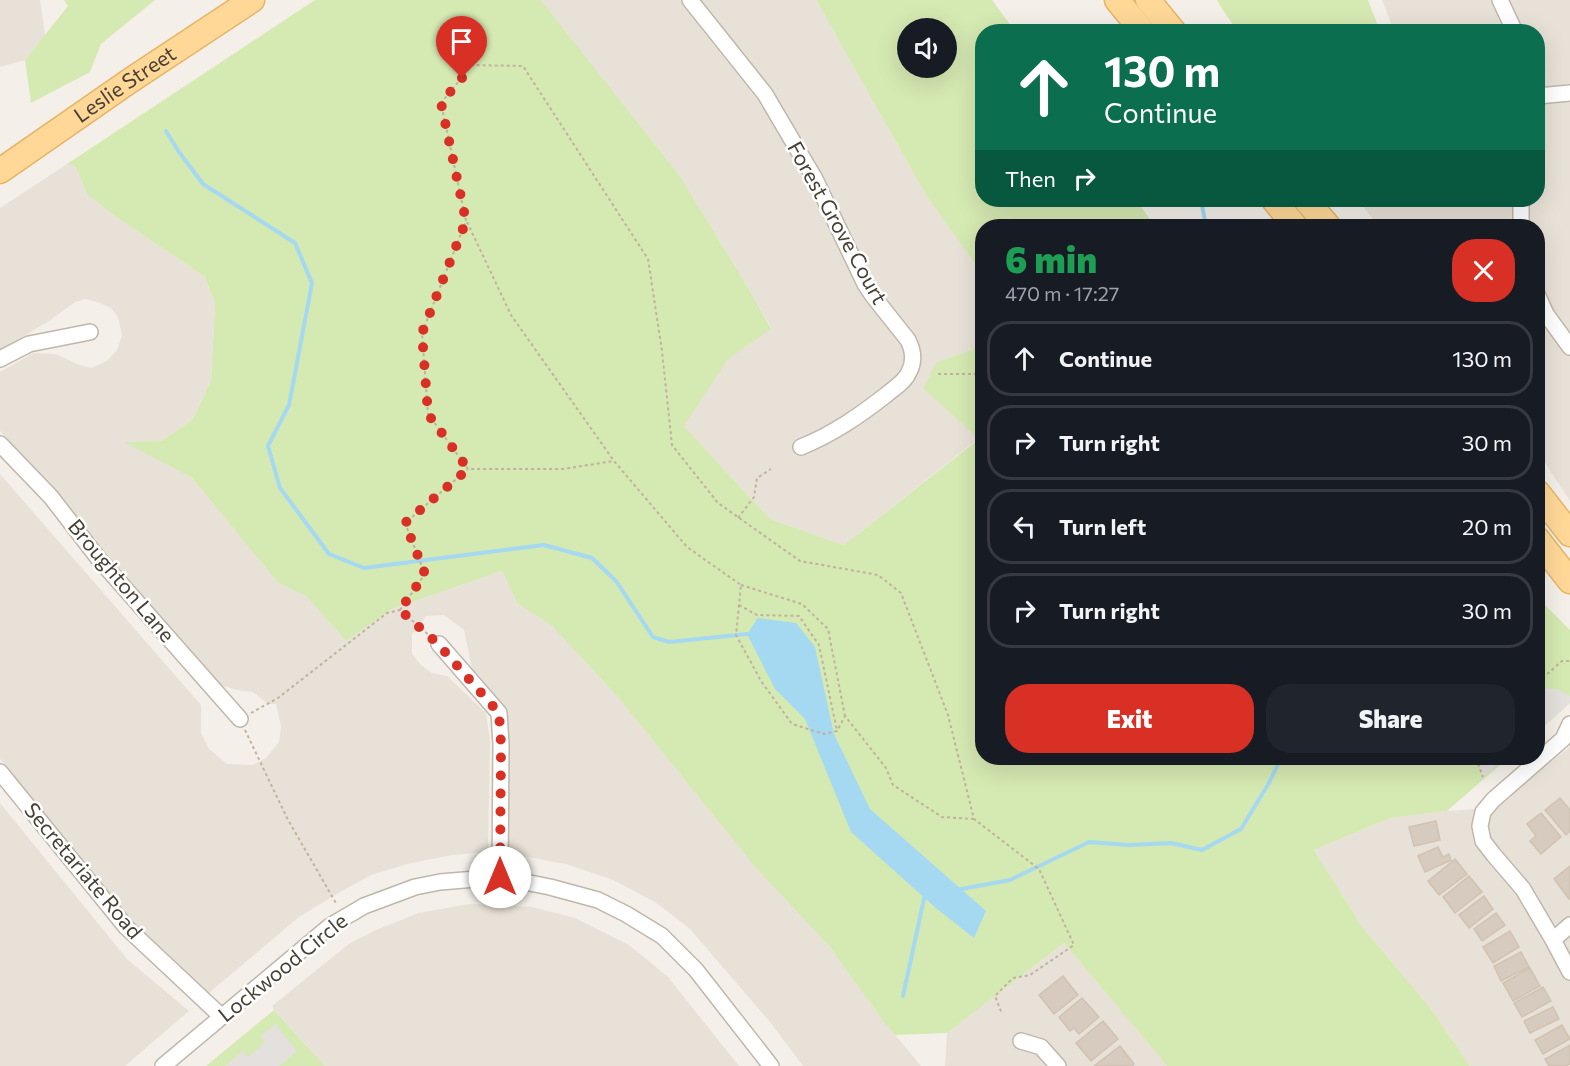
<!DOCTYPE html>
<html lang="en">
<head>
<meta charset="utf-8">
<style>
  body { margin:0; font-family:Commissioner,sans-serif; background:#20242c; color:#f1f3f6; height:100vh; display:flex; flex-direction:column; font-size:22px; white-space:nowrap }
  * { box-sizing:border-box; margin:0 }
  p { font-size:20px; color:#9ea1a6 }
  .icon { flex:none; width:33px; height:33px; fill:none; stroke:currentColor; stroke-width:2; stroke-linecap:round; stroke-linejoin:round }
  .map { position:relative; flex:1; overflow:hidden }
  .sheet { position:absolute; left:975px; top:219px; width:570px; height:546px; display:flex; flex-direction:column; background:#171b24; border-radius:24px; box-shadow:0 6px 24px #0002 }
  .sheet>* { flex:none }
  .hud { position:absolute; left:975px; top:24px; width:570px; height:183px; border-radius:24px; box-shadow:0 6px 24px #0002; background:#0b6e4f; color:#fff; overflow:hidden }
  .controls { position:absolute; left:897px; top:18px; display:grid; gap:12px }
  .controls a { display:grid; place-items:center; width:60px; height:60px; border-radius:50%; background:#171b24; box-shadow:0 6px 24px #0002; font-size:30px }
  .pin { position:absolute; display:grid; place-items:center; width:51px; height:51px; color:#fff; margin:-62px -26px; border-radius:50% 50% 50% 0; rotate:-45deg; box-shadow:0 0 6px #0007 }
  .pin .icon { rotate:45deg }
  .me { position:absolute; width:66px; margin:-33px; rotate:0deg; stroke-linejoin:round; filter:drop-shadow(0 0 4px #0008) }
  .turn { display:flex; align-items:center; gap:21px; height:126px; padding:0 30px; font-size:27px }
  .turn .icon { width:78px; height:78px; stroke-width:2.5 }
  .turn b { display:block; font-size:42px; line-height:51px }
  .then { display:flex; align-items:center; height:57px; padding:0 30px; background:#0003; gap:12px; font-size:22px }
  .round { display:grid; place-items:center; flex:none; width:63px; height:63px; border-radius:24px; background:#20242c }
  .headline { display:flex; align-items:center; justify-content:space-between; height:102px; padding:0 30px }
  h1 { font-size:36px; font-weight:800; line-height:45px; color:#1e9e55 }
  .primary-button { display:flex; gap:12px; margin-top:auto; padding:12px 30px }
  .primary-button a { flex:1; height:69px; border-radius:24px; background:#d93025; color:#fff; font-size:24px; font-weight:800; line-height:69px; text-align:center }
  .primary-button a+a { background:#20242c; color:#f1f3f6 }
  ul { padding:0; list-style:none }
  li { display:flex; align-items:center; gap:18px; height:75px; margin:0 12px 9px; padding:0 18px; border:3px solid #363941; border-radius:24px }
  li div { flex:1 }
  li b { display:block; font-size:22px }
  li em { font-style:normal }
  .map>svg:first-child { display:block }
</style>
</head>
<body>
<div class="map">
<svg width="1570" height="1066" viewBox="0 0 1570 1066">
  <rect width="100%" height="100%" fill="#f4f0e9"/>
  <path fill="#e8e1d7" d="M0,0H40L45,35L25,60L0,67Z
    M541,0H816L927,197L982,274V346L937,362L979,438L844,545L770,519L684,426L728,358L771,328L750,291L680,176Z
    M1382,0H1570V501L1538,452V226H1378L1359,201L1361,200H1538V32L1394,31Z
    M67,164L76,166L87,194L116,217L205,277L215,303L211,381L193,419L161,441L125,442L192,478L278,583L306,596L346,641L392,609L502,571L517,603L552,626L617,696L754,866L828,945L880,1017L921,1066H803L770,1022L689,928L655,902L613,880L566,864L506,853V716L473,674L464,630L444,615L426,616L412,634V654L421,665L432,673L447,676L486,713L490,741L488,852L452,855L411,863L371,875L335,895L299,917L209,993L144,938L0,759V474L201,705V733L209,749L227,764L253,765L266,758L279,742L281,726L276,704H268L253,692L237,690L217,684L0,431V372L33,353L56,354L77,364L91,368L107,361L117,350L122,336L118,317L111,308L100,303L86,299L75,302L49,321L0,350V208Z
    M1570,747V1066H1470L1432,1010L1363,928L1314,850L1390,818L1447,811L1492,808Z
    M0,803L127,959L189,1011L125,1066H0Z
    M469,904L532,907L575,918L629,945L668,977L739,1066H325L274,1010L272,1006L350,943L376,930L419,913Z
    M1064,943L1167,1066H945L947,1033Z"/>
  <path fill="#d5e9b2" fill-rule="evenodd" d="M64,0H155L101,44L90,72L31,103L25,60L68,6Z
    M315,0H541L680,176L750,291L771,329L728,359L684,426L770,519L844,545L979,439L923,388L937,362L982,346V758H1508L1447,811L1390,818L1314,850L1363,928L1432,1010L1470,1066H1167L1064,943L947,1033L895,1035L880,1017L828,945L754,866L617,696L552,626L517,603L502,571L392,609L346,641L306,596L278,583L192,478L124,442L161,441L193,419L211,381L215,303L205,277L116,217L87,194L76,167L67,164Z
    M816,0H992L1015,31L982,32V200H1136L1155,226H982V274L927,197ZM908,28H946V68H908Z
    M1217,0H1368L1380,31H1237L1219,4Z
    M1538,598L1570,630V703L1538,732Z
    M274,1010L325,1066H206Z"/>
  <path fill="#e3e0dd" d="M1539,687L1559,690L1570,696V703L1538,731V688Z
    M1476,758H1506L1483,777Z
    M275,1024L297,1051L279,1066H225L243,1051L248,1057L265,1042L261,1036Z"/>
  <path fill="#a5d9f1" d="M758,618L796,623L815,647L834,734L870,809L986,911L974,938L937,909L851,832L805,719L775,689L747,634Z"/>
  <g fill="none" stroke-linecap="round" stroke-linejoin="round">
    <path stroke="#a5d9f1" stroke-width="4" d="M166,131L179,152L203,184L295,243L312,283L289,405L268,446L280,488L329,554L364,568L544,545L592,558L616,581L653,637L669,642L747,634
      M1201,200L1206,226
      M956,890L1010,880L1089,842L1129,845L1171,843L1202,850L1241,829L1269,783L1281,758
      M903,996L925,894"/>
  </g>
  <path fill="#d6cbbe" stroke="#d1c2b1" stroke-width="1.5" d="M1560,798L1570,810V831L1566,835L1545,810Z
    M1541,813L1561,837L1541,854L1530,841L1536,836L1527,824Z
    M1436,821L1440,840L1414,846L1409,827Z
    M1438,847L1443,857L1449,854L1451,860L1425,872L1418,856Z
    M1455,859L1467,874L1439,895L1428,881Z
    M1570,866V898L1569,899L1554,879Z
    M1469,876L1482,892L1455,913L1443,897Z
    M1484,896L1493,909L1469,928L1459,915Z
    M1496,913L1505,925L1482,941L1474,929Z
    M1510,931L1519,947L1493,963L1483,947Z
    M1521,952L1529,967L1501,981L1494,966Z
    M1530,968L1540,986L1513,1001L1503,983Z
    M1063,976L1078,995L1054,1014L1039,995Z
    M1543,987L1551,1001L1522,1017L1514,1003Z
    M1082,998L1099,1017L1079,1034L1074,1028L1070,1031L1059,1017Z
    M1553,1007L1559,1019L1530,1033L1524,1021Z
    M1103,1021L1118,1039L1091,1061L1076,1043Z
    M1562,1025L1570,1039L1543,1054L1535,1040Z
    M1570,1045V1064L1566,1066H1549L1545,1059Z
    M1120,1046L1134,1064L1132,1066H1094Z"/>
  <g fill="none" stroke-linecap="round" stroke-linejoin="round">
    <g stroke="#c0b7ab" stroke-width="18">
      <path id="street" d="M690,0L765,94L815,179L865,284L873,296L908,340C913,350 915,361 909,372C905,382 894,388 886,395C859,416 833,434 801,447
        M1500,0L1515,32
        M1538,96L1570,93
        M1521,200V226
        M1538,296L1546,314L1570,347
        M0,359L29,344L90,332
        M0,444L51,497L98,558L240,719
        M439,644L499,713L501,744L500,877
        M1570,724L1563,739L1493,800L1483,812L1480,826L1483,841L1493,854L1523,889L1553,940L1570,972
        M0,772L126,927L222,1017
        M1553,940L1570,925
        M1021,1041L1041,1047L1058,1066
        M163,1066L330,926L364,906L415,887L440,882L500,877L550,887L598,900L626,914L662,936L696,970L771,1066"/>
    </g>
    <g stroke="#e5b466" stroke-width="27">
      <g id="primary">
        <path d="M1117,0L1143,32"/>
        <path d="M1148,0L1174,32"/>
        <path id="s1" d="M0,171L131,80L252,0"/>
        <path d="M1274,200L1295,226"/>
        <path d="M1306,200L1328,226"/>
        <path d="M1538,493L1570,534"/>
        <path d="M1538,540L1570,581"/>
      </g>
    </g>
    <path stroke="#c2b19c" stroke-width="2" stroke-dasharray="3 3" stroke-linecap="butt" d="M467,222L511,315L614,461
      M938,374H982
      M1538,470L1542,476
      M738,518L754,497L757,478L771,469
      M741,585L802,604L828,629L845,716
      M739,605L757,615L799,616L819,645L837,731
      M400,610L425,574L405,523L468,469
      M1538,682L1562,661H1569
      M251,713L278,698L387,613L400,610L430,636
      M245,730L287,818L337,905
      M1476,758L1483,777
      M974,819L942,817L893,785L886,768L845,716L837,731L824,734L792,724L761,681L736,635L741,585L687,547L614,461L563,469H468L428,414L422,333L466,221L441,103L472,65L523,66L648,259L662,351L672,445L718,503L800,561L878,575L901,593L948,715L974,819L1039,869L1074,945L1030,975L1013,978L995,996L1002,1014"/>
    <use href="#street" stroke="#fff" stroke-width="15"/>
    <use href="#primary" stroke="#ffd898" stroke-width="24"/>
  </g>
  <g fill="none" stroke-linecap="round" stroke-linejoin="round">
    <path stroke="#d93025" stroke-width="10" stroke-dasharray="0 18" d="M462,78L441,103L466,221L422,333L428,414L468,469L405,523L425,574L400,610L438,644L499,713L501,744L500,877"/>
  </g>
  <g text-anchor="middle" stroke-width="5" stroke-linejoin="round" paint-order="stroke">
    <g font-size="21" fill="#484037" stroke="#fff">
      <text dy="7" stroke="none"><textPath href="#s1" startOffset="152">Leslie Street</textPath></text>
      <text transform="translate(837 223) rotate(61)" y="7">Forest Grove Court</text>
      <text transform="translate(121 581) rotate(50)" y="7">Broughton Lane</text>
      <text transform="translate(83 871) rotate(50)" y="7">Secretariate Road</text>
      <text transform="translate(283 968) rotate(-39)" y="7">Lockwood Circle</text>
    </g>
  </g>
</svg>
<div class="controls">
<a><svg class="icon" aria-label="sound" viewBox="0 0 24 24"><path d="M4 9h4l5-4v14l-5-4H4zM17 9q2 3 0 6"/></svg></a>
</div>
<div class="pin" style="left:462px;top:78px;background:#d93025"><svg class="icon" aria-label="arrive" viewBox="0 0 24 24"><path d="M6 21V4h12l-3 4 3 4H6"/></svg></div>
<svg class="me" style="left:500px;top:877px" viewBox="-20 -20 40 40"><circle r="19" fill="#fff"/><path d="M0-13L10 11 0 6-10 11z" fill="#d93025"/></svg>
<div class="hud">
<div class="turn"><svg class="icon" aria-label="ahead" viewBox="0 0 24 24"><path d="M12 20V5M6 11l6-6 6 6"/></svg><div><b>130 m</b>Continue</div></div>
<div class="then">Then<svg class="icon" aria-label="right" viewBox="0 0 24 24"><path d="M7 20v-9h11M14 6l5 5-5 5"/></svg></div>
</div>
<section class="sheet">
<div class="headline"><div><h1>6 min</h1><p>470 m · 17:27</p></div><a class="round" style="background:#d93025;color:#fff"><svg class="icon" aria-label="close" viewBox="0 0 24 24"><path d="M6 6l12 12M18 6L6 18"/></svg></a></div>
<ul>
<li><svg class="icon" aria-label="ahead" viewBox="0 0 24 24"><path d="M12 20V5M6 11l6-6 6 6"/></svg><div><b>Continue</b></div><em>130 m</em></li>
<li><svg class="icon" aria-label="right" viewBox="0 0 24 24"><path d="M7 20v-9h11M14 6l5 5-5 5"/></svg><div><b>Turn right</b></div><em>30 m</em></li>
<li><svg class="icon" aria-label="left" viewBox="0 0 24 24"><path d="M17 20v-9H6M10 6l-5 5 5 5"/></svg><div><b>Turn left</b></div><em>20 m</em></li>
<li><svg class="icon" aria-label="right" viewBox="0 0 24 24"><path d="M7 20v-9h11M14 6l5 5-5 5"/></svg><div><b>Turn right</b></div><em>30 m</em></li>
</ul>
<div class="primary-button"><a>Exit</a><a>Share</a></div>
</section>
</div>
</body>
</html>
